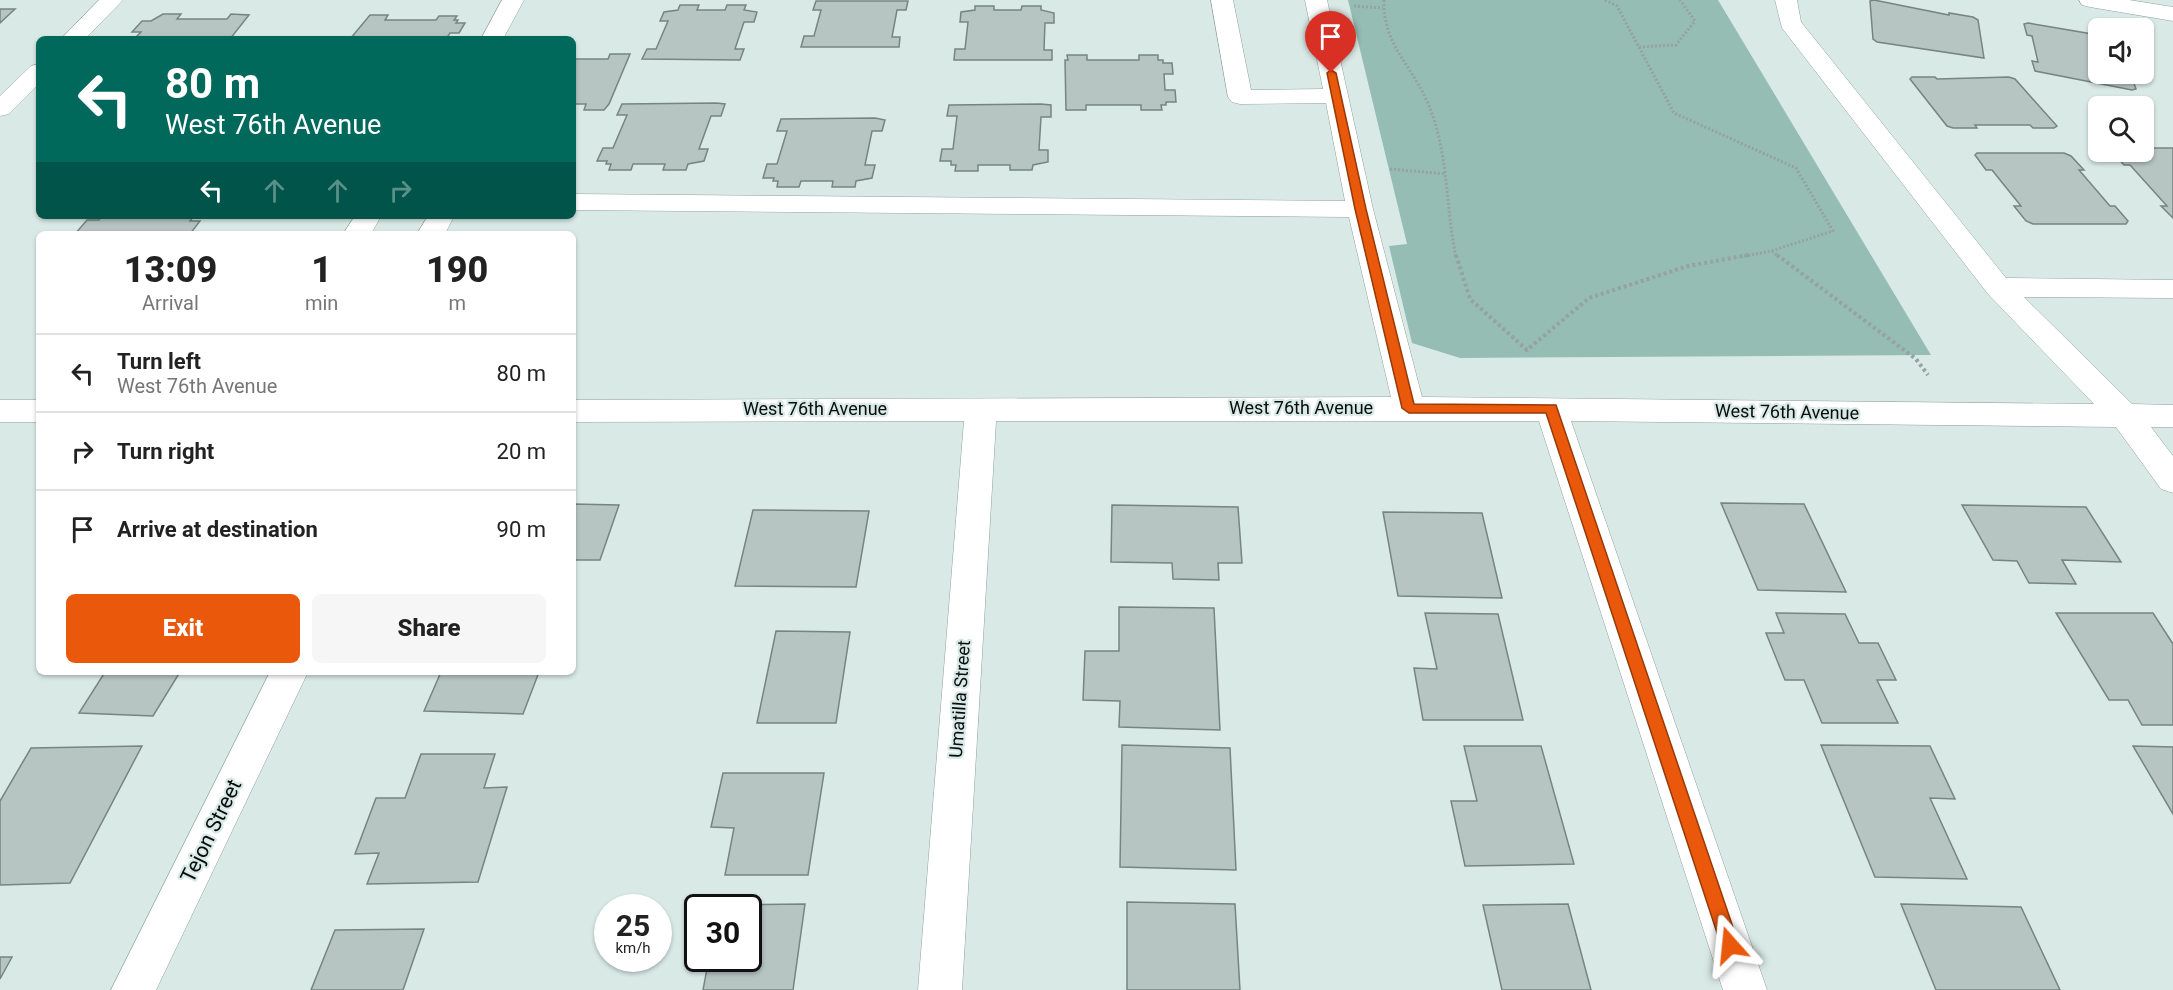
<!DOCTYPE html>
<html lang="en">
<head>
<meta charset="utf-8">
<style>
  body { margin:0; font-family:Roboto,sans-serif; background:#f6f6f6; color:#222; height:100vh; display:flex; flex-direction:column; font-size:22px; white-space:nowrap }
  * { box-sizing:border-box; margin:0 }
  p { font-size:20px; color:#767676 }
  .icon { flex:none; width:33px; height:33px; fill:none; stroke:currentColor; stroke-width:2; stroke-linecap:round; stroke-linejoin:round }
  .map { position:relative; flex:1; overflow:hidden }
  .side { position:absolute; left:36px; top:231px; width:540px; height:444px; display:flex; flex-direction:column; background:#fff; border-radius:9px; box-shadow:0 2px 4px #0004 }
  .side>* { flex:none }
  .banner { position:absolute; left:36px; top:36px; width:540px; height:183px; border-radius:9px; box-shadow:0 2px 4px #0004; background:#00695c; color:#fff; overflow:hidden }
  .buttons { position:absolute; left:2088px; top:18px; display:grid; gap:12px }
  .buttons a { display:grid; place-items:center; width:66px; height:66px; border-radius:9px; background:#fff; box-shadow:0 2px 4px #0004; font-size:30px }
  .speed { position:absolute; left:594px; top:894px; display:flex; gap:12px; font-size:30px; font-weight:700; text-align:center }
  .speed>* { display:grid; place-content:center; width:78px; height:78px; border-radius:50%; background:#fff; box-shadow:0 2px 4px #0004; line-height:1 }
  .speed small { font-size:15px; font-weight:400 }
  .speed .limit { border:3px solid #111; border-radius:9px; background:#fff; color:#111 }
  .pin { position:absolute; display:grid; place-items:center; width:51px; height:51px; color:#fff; margin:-62px -26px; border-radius:50% 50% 50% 0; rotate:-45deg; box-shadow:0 0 6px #0007 }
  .pin .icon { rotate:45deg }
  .me { position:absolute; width:66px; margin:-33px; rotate:342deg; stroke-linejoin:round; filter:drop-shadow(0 0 4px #0008) }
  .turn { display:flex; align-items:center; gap:21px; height:126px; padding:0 30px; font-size:27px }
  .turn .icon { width:78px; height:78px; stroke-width:2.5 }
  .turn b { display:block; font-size:42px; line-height:51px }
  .lanes { display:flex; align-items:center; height:57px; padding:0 30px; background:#0003; justify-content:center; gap:30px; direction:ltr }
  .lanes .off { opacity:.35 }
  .eta { display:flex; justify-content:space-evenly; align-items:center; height:102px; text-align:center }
  .eta b { font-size:36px; font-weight:800; line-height:42px }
  .cta { display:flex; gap:12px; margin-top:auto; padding:12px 30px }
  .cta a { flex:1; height:69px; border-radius:9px; background:#ea580c; color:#fff; font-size:24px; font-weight:800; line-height:69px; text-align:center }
  .cta a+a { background:#f6f6f6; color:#222 }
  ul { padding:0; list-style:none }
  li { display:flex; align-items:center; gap:18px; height:78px; padding:0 30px; border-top:2px solid #e0e0e0 }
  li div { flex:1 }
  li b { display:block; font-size:22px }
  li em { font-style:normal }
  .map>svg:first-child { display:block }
</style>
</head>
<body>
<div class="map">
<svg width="2173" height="990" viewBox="0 0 2173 990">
  <rect width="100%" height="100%" fill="#d9eae6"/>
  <path fill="#95bdb4" d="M1348,0H1718L1931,355L1460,358L1412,343L1389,246L1407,244Z"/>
  <path fill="#b6c5c2" stroke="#768581" stroke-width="1.5" d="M1874,0L1949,15V13L1973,17L1978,20L1984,58L1877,42L1873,39L1870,1Z
    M816,1H908L906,10H897L892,37H900L899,47H801L804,36H814L821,10H813Z
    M680,5H699L697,10H725L727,5H746L744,10L757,12L754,22H744L735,49H744L740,60L642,59L647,49H656L668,21H660L664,12L678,10Z
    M975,6H994V10H1021L1022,6H1041V10L1054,13V23H1045L1044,50H1052V60H954L955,49H965L968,22H960L961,12L975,10Z
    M0,9H15L0,23Z
    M163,14H181L177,19H227L231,14L249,15L230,39H134L141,32H132L142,21H151Z
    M370,15H388L385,20H436L439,16H457L454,20H458L456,23H465L459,33H450L446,39H350Z
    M2028,23L2098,35V74H2125L2126,77L2132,78L2136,89L2132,90L2035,71L2032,61L2038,62L2032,36L2027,35L2024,24Z
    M610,54H630L609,104L604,110H584L586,104H573V59H608Z
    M1067,55H1087V60H1139V55H1158V60H1163V63H1172L1173,74H1164L1165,90H1175L1176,102H1166V105H1161L1162,110H1141V105H1086V110H1066L1065,60H1068Z
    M1912,77H1935L1937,79L2009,77L2015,79L2057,126L2054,128H2033L2030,125H1975L1977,128H1953L1947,126L1910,79Z
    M716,103L725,104L721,116H711L699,149H708L704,161L688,164L686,170H663L665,164H633L631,170H609L611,164H606L607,161H597L603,148H613L627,115H617L622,104Z
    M1041,104L1051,105V117H1041L1039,150H1048V162L1033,165L1032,170H1010V165H978V171H955L956,165H951V161H940L942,149H953L957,116H947L949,105Z
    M875,118L885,120L882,131H872L865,165H875L872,178L856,181L855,187H832L833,181H801L799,187H777L778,181H773L774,178H763L767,164H777L787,131H777L781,119Z
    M2144,148H2173V218L2161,206H2167L2130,165H2124L2112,152H2144Z
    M1977,153H2064L2071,156L2084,170H2079L2110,206H2115L2128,221L2126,224H2033L2026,221L2014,206H2021L1992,170H1986L1975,155Z
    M102,216H194L190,221H200L190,234H75L87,220H99Z
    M1721,503L1804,504L1846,592L1758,590Z
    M573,504L619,505L600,560H573Z
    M1112,505L1238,507L1242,563H1218L1219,580L1173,579L1172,563L1111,562Z
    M1962,505L2086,507L2121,562L2062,560L2076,584L2029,583L2017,561L1993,560Z
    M753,510L869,511L856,587L735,586Z
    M1383,512L1482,513L1502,598L1398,596Z
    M1119,607L1214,608L1220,730L1119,727L1120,701L1083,700L1085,651H1119Z
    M1425,613L1498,614L1523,720H1423L1414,668L1437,669Z
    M1776,613L1845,614L1859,643H1878L1896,680H1877L1898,723H1822L1804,680H1785L1766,633H1784Z
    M2056,613H2153L2173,644V725H2142L2128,700H2109Z
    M776,631L850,632L836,723H757Z
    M105,672H180L153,716L79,713Z
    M441,672H539L523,714L424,711Z
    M1122,745L1230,748L1236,870L1120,867Z
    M1821,745L1930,746L1955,799L1930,798L1967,879L1875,877Z
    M142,746L70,883L0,885V801L31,748Z
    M1464,746H1541L1574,864L1465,866L1451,801H1477Z
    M2133,746L2173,747V814Z
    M421,754H495L484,788L507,787L478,882L367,884L379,853L355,854L376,798H405Z
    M723,773H824L808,875H725L734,828L711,827Z
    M1127,902L1235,904L1240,990H1127Z
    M805,904L793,990H703L709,958H748V908H719V905Z
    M1568,904L1591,990H1502L1483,905Z
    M1901,904L2021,907L2060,990H1936Z
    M424,929L403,990H311L335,930Z
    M0,957H12L0,979Z"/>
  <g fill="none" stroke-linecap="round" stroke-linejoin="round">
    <g stroke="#92a19d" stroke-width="1">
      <path id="minor" d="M99,0H123L85,39H61Z
        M502,0H524L503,39H481Z
        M1211,0H1233L1251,90L1323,89L1305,0H1327L1373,209L1422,397L2094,404L1988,294L1782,28L1775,0H1797L1801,22L2006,278L2173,280V298L2024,297L2132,404L2173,405V427H2151L2173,456V493L2161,489L2116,427L1571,421L1767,990H1723L1539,421H996L962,990H918L964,421L573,422V400L1391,397L1349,217L573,210V194L1345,201L1326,103L1240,104L1232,102L1228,97Z
        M2079,0H2129L2173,7V21L2090,7L2082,5Z
        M39,64V84L9,114L0,116V96L31,66Z
        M355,216H381L371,234H343Z
        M428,216H454L445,234H417Z
        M0,400H39V422H0Z
        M270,672H308L156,990H111Z"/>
    </g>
    <path stroke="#95a29f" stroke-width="3" stroke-dasharray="2 2" stroke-linecap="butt" d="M1384,0C1383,44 1409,62 1426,99C1449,148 1445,205 1456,257
      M1605,0L1617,6L1674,113L1796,168L1833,231L1771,251L1740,257
      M1354,6L1383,8
      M1639,47L1676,45L1695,21L1680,0
      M1390,169L1446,174
      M1772,251L1779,257"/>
    <path stroke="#95a29f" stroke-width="4" stroke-dasharray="3 3" stroke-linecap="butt" d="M1456,255L1470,299L1527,350L1589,298L1688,266L1748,255
      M1777,255L1916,359L1928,375"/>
    <use href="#minor" fill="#fff" fill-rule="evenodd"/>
  </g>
  <path fill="#ea580c" stroke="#983908" stroke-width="1.5" d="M1331,70L1336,73L1366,209L1414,404L1556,405L1739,945L1737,952L1730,954L1724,952L1721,945L1546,413H1409L1402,408L1355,209L1327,73Z"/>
  <g text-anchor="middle" stroke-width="4.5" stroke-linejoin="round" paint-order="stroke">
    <g font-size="18" fill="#080d0c" stroke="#d9eae6">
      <text x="1301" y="414">West 76th Avenue</text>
      <text x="815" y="415">West 76th Avenue</text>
      <text transform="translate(1787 412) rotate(1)" y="6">West 76th Avenue</text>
      <text transform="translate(960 699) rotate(-86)" y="6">Umatilla Street</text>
    </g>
    <g font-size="21" fill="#080d0c" stroke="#d9eae6">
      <text transform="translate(211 831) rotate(-64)" y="7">Tejon Street</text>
    </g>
  </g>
</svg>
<div class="buttons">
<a><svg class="icon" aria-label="sound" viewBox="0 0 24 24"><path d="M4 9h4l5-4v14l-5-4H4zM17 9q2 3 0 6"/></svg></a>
<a><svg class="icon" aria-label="search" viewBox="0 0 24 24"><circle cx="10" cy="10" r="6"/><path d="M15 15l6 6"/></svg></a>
</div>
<div class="speed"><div>25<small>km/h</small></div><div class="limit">30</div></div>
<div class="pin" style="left:1331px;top:73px;background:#d93025"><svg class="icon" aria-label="arrive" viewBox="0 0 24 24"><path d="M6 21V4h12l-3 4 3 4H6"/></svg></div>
<svg class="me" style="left:1730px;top:945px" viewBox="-20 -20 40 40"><path d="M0-17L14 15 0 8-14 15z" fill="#ea580c" stroke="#fff" stroke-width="4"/></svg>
<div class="banner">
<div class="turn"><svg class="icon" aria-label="left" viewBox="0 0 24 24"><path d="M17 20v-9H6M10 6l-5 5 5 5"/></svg><div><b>80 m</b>West 76th Avenue</div></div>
<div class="lanes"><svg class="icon" aria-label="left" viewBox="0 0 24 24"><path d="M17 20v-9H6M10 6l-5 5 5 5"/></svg><svg class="icon off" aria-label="ahead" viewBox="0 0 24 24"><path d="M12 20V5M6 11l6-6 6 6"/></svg><svg class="icon off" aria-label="ahead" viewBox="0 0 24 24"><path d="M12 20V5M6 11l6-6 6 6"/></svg><svg class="icon off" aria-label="right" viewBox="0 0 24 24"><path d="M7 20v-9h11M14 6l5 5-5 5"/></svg></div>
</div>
<section class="side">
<div class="eta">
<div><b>13:09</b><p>Arrival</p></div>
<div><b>1</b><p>min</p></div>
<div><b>190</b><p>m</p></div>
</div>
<ul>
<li><svg class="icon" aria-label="left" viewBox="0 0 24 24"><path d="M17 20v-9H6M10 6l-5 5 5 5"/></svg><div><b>Turn left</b><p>West 76th Avenue</p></div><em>80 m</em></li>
<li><svg class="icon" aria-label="right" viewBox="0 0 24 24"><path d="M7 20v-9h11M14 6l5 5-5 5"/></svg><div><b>Turn right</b></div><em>20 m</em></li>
<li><svg class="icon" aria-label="arrive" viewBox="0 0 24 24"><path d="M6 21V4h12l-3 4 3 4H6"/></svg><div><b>Arrive at destination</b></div><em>90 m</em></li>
</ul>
<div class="cta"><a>Exit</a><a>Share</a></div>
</section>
</div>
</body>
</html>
